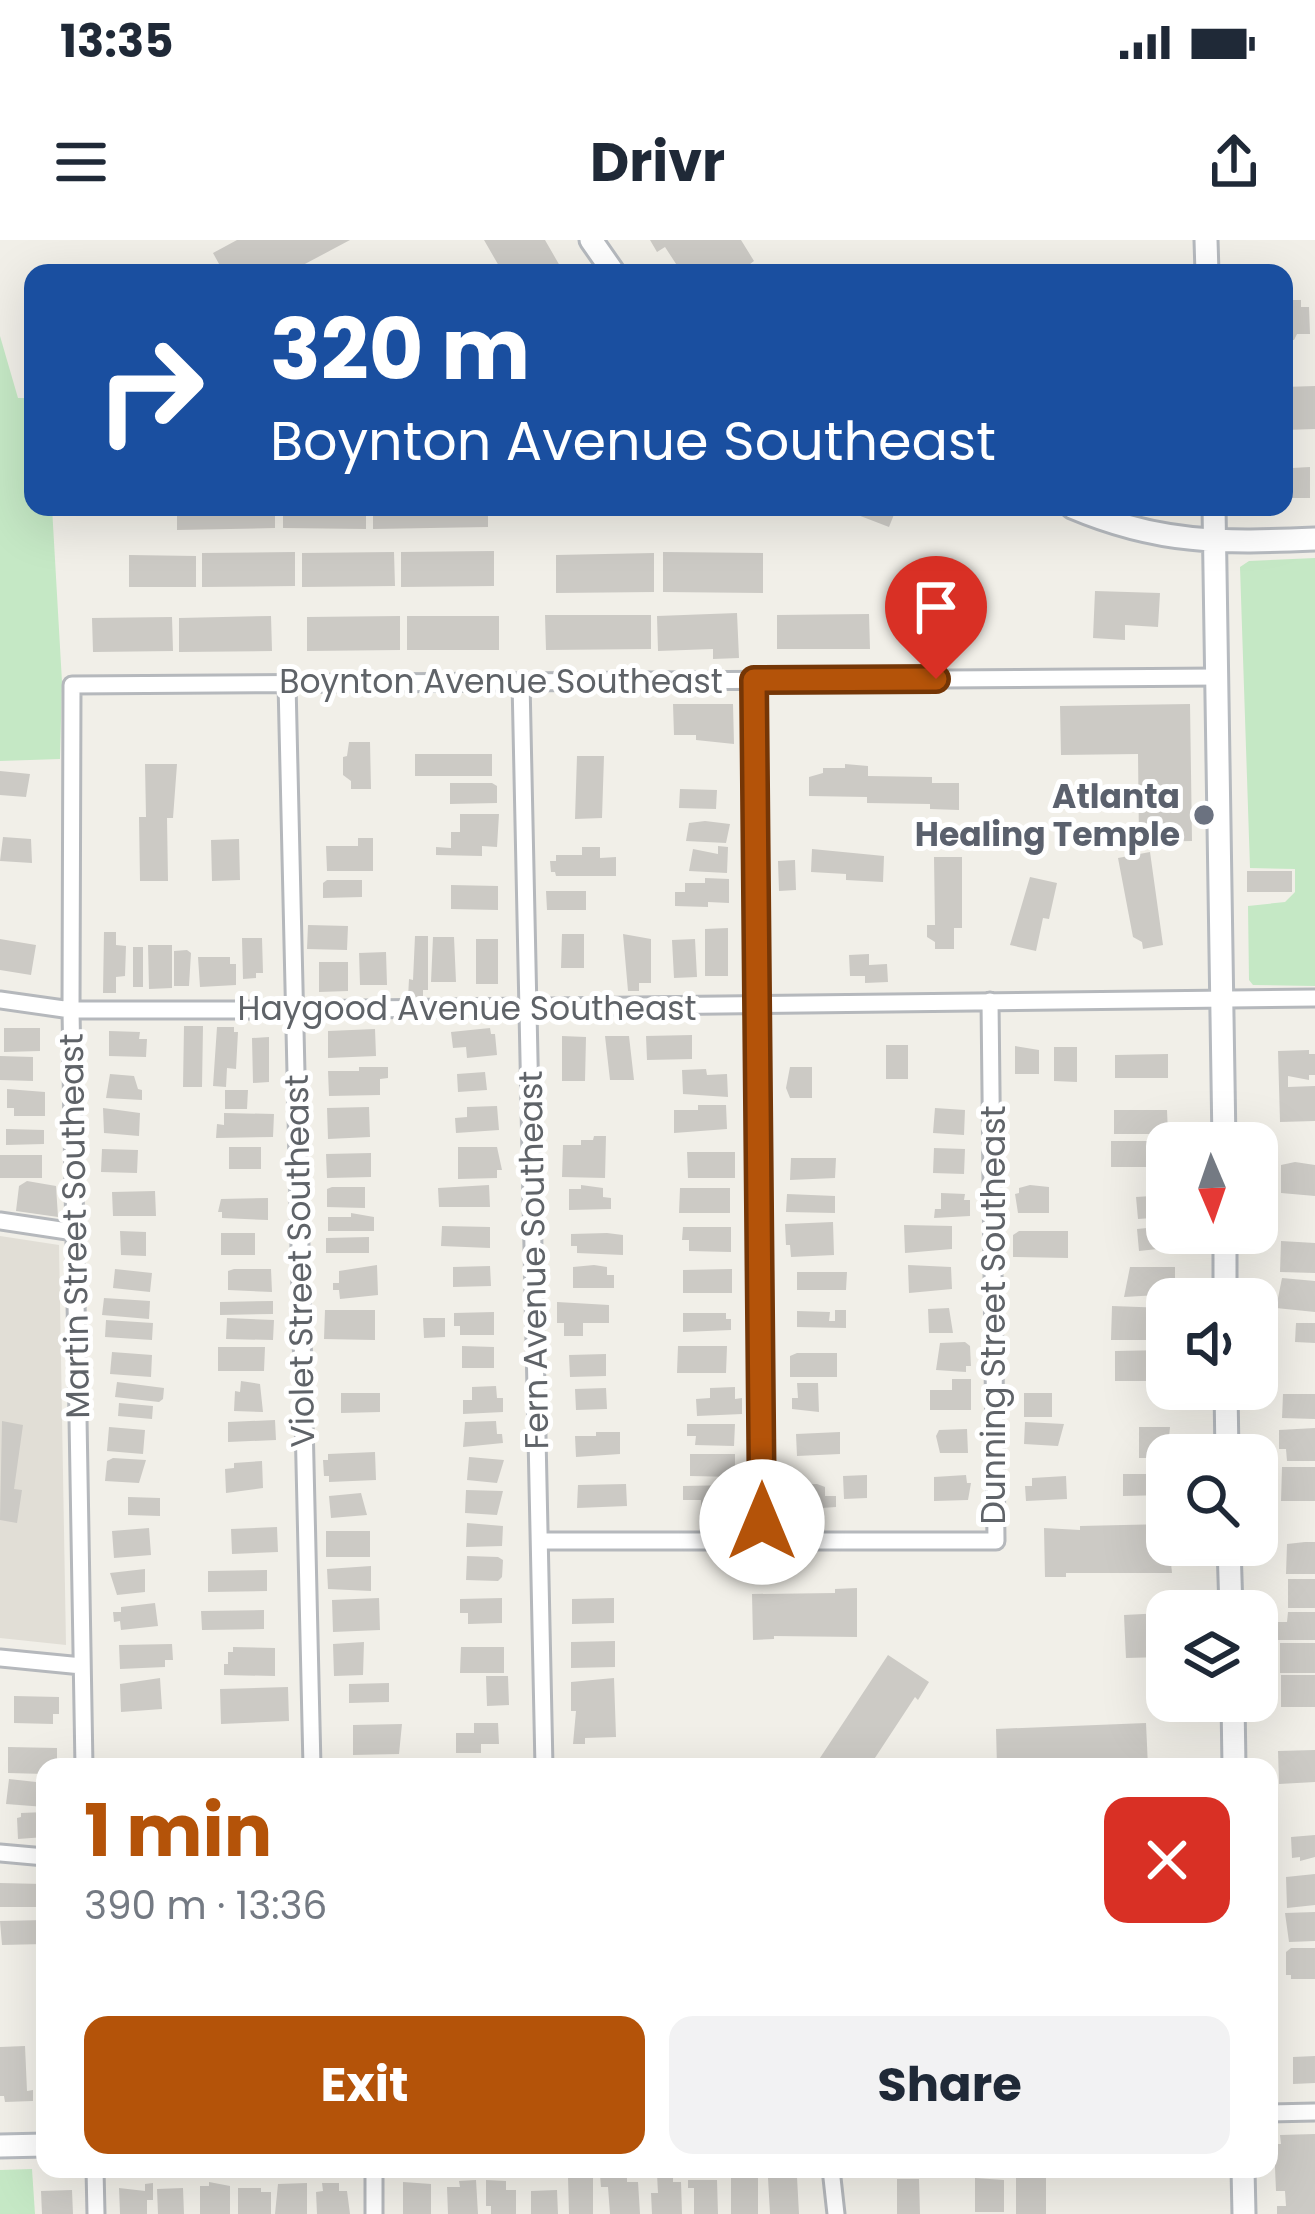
<!DOCTYPE html>
<html lang="en">
<head>
<meta charset="utf-8">
<style>
  body { margin:0; font-family:Poppins,sans-serif; background:#f2f2f3; color:#1f2937; height:100vh; display:flex; flex-direction:column; font-size:45px; white-space:nowrap }
  * { box-sizing:border-box; margin:0 }
  p { font-size:39px; color:#747a83 }
  .icon { flex:none; width:66px; height:66px; fill:none; stroke:currentColor; stroke-width:2; stroke-linecap:round; stroke-linejoin:round }
  .map { position:relative; flex:1; overflow:hidden }
  .sheet { position:absolute; left:36px; top:1518px; width:1242px; height:420px; display:flex; flex-direction:column; background:#fff; border-radius:24px; box-shadow:0 12px 48px #0002 }
  .sheet>* { flex:none }
  .banner { position:absolute; left:24px; top:24px; width:1269px; height:252px; border-radius:24px; box-shadow:0 12px 48px #0002; background:#1a4fa0; color:#fff; overflow:hidden }
  .needle { width:78px; rotate:178deg }
  .controls { position:absolute; left:1146px; top:882px; display:grid; gap:24px }
  .controls a { display:grid; place-items:center; width:132px; height:132px; border-radius:24px; background:#fff; box-shadow:0 12px 48px #0002; font-size:60px }
  .pin { position:absolute; display:grid; place-items:center; width:102px; height:102px; color:#fff; margin:-123px -51px; border-radius:50% 50% 50% 0; rotate:-45deg; box-shadow:0 0 12px #0007 }
  .pin .icon { rotate:45deg }
  .me { position:absolute; width:132px; margin:-66px; rotate:0deg; stroke-linejoin:round; filter:drop-shadow(0 0 9px #0008) }
  .turn { display:flex; align-items:center; gap:42px; height:252px; padding:0 48px; font-size:54px }
  .turn .icon { width:156px; height:156px; stroke-width:2.5 }
  .turn b { display:block; font-size:84px; line-height:102px }
  .round { display:grid; place-items:center; flex:none; width:126px; height:126px; border-radius:24px; background:#f2f2f3 }
  .summary { display:flex; align-items:center; justify-content:space-between; height:204px; padding:0 48px }
  h1 { font-size:72px; font-weight:700; line-height:90px; color:#b45309 }
  .button { display:flex; gap:24px; margin-top:auto; padding:24px 48px }
  .button a { flex:1; height:138px; border-radius:24px; background:#b45309; color:#fff; font-size:48px; font-weight:700; line-height:138px; text-align:center }
  .button a+a { background:#f2f2f3; color:#1f2937 }
  .status { display:flex; justify-content:space-between; align-items:center; height:84px; padding:0 60px; background:#fff; direction:ltr }
  .status svg { height:33px; fill:currentColor }
  header { display:flex; justify-content:space-between; align-items:center; height:156px; padding:0 48px; background:#fff; font-size:54px; font-weight:700 }
  .map>svg:first-child { display:block }
</style>
</head>
<body>
<div class="status"><b>13:35</b><svg viewBox="0 0 49 12"><path d="M0 12V9h3v3zM5 12V6h3v6zM10 12V3h3v9zM15 12V0h3v12zM26 1h20v11H26zM47 4h2v5h-2z"/></svg></div>
<header><svg class="icon" aria-label="menu" viewBox="0 0 24 24"><path d="M4 6h16M4 12h16M4 18h16"/></svg>Drivr<svg class="icon" aria-label="share" viewBox="0 0 24 24"><path d="M12 15V3M7 8l5-5 5 5M5 13v7h14v-7"/></svg></header>
<div class="map">
<svg width="1315" height="1974" viewBox="0 0 1315 1974">
  <rect width="100%" height="100%" fill="#f1efe8"/>
  <path fill="#e1ded6" d="M0,996L59,1005L66,1405L0,1398Z"/>
  <path fill="#c5e8c5" d="M0,96L18,158H33V267H52L62,442L60,519L0,521Z
    M1315,318V746L1253,745L1249,740L1248,666L1285,662L1295,652V629L1250,628L1240,327L1249,321Z
    M32,1929L35,1974H0V1930Z"/>
  <path fill="#cccac5" d="M237,0H350L288,33H224L213,13Z
    M484,0H545L564,33H503Z
    M650,0H741L754,21L750,24L753,33H682L665,7L657,12Z
    M1284,60H1301V67H1309L1310,94H1297L1294,100H1284Z
    M1315,146V189L1284,190V147Z
    M1310,227V258H1292V228Z
    M177,267H275V288L177,290Z
    M283,267H366V289L283,288Z
    M373,267H488V287L373,289Z
    M837,267H897L889,287Z
    M494,311V346L401,347V312Z
    M295,312V346L202,347V313Z
    M394,312L395,346L302,347V313Z
    M663,312L763,313V353L663,352Z
    M654,313V352L556,353V315Z
    M129,315L196,316V347H129Z
    M1095,351L1160,353L1158,387L1125,385V400L1093,398Z
    M737,373L739,418L713,419V409L658,411L657,376Z
    M869,374L870,409H777V375Z
    M545,375H651V409L546,410Z
    M271,376L272,411L179,412V378Z
    M400,376V410L307,411V377Z
    M407,376H499V410H407Z
    M172,377L173,411L93,412L92,378Z
    M673,464H733L734,504L696,500V495H674Z
    M1190,464L1192,601L1139,602L1138,514L1061,515L1060,466Z
    M349,502H370L371,549H351V541L343,535V517L347,516Z
    M415,514H492V536H415Z
    M577,516H604L602,578L575,579Z
    M145,524H177L173,578H167L168,641H140L139,577H146Z
    M845,524L868,526V536L932,537V543H959V570L930,569V564L867,563V557L809,556V537L823,533V528H845Z
    M0,531L30,534L26,557L0,555Z
    M450,543H492L497,546V563L450,564Z
    M680,549L717,550L716,569L679,568Z
    M460,574H499L497,607L482,606V616L436,615V607L451,608V592H460Z
    M705,581L730,584L726,603L686,601L689,583Z
    M3,597L31,599L32,623L0,621Z
    M358,598H373V631H327L326,606H358Z
    M239,599L240,640L212,641L211,600Z
    M718,606L728,607L727,633L689,631L693,609L718,614Z
    M582,607H600V618L616,617V636H556L555,632H551L550,621H556V615H582Z
    M812,609L884,616L883,642L846,640V634L811,632Z
    M1150,612L1163,705L1143,709L1142,702L1133,697L1118,618Z
    M934,617H962V688H954V709H935V702L927,697V685H935Z
    M795,620L796,650L779,651L778,621Z
    M1247,631H1292V652H1247Z
    M1030,637L1057,643L1049,679L1043,678L1036,711L1010,705Z
    M705,638L729,639V663L708,662V667L675,666V652H685V643H705Z
    M327,640H362V657L323,658V643Z
    M451,645L498,646V670L451,669Z
    M546,651H586V670H547Z
    M308,685L348,686L347,710L307,709Z
    M728,688V736H705V689Z
    M104,692H116V705L126,706L125,736L116,737V753H103Z
    M562,694H584V728H561Z
    M623,694L651,699V743H639V751H628Z
    M415,696H428V750H423V759L408,758L409,739L413,740Z
    M433,697H454L456,742H431Z
    M242,698H262L263,733H256V738L243,739Z
    M0,699L36,705L31,735L0,730Z
    M476,699H498V744H476Z
    M695,699L697,737L674,738L672,700Z
    M148,705H172V748L149,749Z
    M133,707H143V747H133Z
    M187,710L191,713L189,746H174V711Z
    M386,712L387,745H360L359,713Z
    M869,714V725L887,724L888,742L865,743V736H850L849,715Z
    M198,717H230V724H236V745L200,747Z
    M319,722H348V751L319,752Z
    M184,786H203L202,847H183Z
    M217,787H234V792H238L236,829L227,828L226,847L213,846Z
    M4,788H40V811L4,812Z
    M490,788L491,794H495L497,815L467,818L466,807L453,808L451,792Z
    M375,789L376,816L328,818V791Z
    M109,791L140,792L139,799H147L146,817L109,816Z
    M692,795V819L647,820L646,796Z
    M562,796L586,797L585,841H562Z
    M605,796H629L634,840H610Z
    M269,797V842L253,843L252,798Z
    M886,805H908V839H886Z
    M1015,806L1039,810V834H1015Z
    M1054,807H1077V842L1054,841Z
    M1309,810V814H1315V835H1309V840L1288,836V847L1315,846V881L1280,882L1278,811Z
    M1168,814V838H1115V815Z
    M0,816L33,817V841L0,840Z
    M359,827H388V838L380,839V855L329,856L328,831H359Z
    M790,827H812V858H790L786,848Z
    M706,829L707,835L727,834L728,857L683,854L682,830Z
    M485,832L487,850L458,852L457,834Z
    M110,834L134,836L138,849L142,850V860L106,858Z
    M7,849L45,852V876H14V868H7Z
    M225,850H248L247,869H225Z
    M698,865H726L727,889L674,893V870H698Z
    M497,866L499,890L456,893L455,878L467,877V867Z
    M369,867L370,897L328,899L327,868Z
    M103,868L140,873L139,896L104,893Z
    M935,868L965,870L964,895L933,893Z
    M1114,870H1167L1168,894H1114Z
    M224,873L274,874L273,897L216,898L217,884L224,885Z
    M6,889L44,890V904L6,905Z
    M594,896H606L605,938L562,937L563,905H581V900H593Z
    M1111,901H1167V927H1111Z
    M229,907H261V929H229Z
    M458,907H497L502,930H497V938L458,939Z
    M934,908L965,909L964,934L933,933Z
    M102,909L138,910L137,933L101,932Z
    M687,912H735V938H688Z
    M371,913V937L327,938L326,914Z
    M0,915H42V938H0Z
    M791,918H836L835,938L790,940Z
    M1295,922L1315,925V956L1281,953V925Z
    M27,941L56,946L58,977L16,971L19,946Z
    M489,945L490,967H439L438,948Z
    M581,945L603,948V957L611,958V969L569,970V949H581Z
    M1030,945L1049,947V973H1018L1015,954L1019,953V948Z
    M332,947H365V968L327,967V949Z
    M680,948H730V973H679Z
    M155,951L156,976H113L112,952Z
    M941,953L965,954L964,960H970V976L934,978L935,969H941Z
    M787,954L835,956V973L786,972Z
    M1167,955V977L1138,979L1136,957Z
    M268,958V980L222,978V972H218L221,959Z
    M351,973L374,977V991H328V977H351Z
    M833,982L834,1015L791,1017L790,1005H786L785,984Z
    M904,985L952,986V1009L905,1013Z
    M442,986L490,987V1008L441,1006Z
    M1167,986V993H1175L1176,1007L1139,1011L1137,989Z
    M683,987H731V1012L689,1011V1000H682Z
    M120,991L146,992V1016L121,1015Z
    M1019,991H1068V1018L1013,1017V995Z
    M221,993H255V1015H221Z
    M607,993L623,995V1015L577,1013V1006H571V994Z
    M369,997V1013H326V998Z
    M1281,1001L1315,1003V1033L1280,1032Z
    M377,1025L378,1055L340,1059L339,1050H333V1043H339V1031Z
    M594,1025L607,1027V1035H614V1048H573V1027Z
    M908,1025L951,1027L952,1049L909,1053Z
    M490,1026L491,1046L453,1047V1027Z
    M1130,1027H1175V1054L1124,1057Z
    M115,1029L152,1033L150,1052L113,1048Z
    M234,1029H271L272,1052L228,1050V1031Z
    M732,1029V1053H683V1030Z
    M797,1032H847L846,1050H797Z
    M1282,1038L1315,1041V1072L1276,1068Z
    M104,1058L150,1061L149,1079L102,1075Z
    M273,1061V1074L220,1075V1062Z
    M557,1062L609,1065V1083H583V1096H564V1083H557Z
    M1112,1066L1166,1068L1163,1100H1111Z
    M949,1068L953,1093H929L928,1069Z
    M325,1070H375V1100L324,1099Z
    M835,1070H846V1088L797,1087V1071L830,1072L829,1081H835Z
    M494,1072V1095H460V1086H454V1073Z
    M683,1073H726V1079H731V1090L683,1092Z
    M227,1078L274,1080L273,1100L226,1099Z
    M423,1078H445V1097L424,1098Z
    M106,1080L153,1083L152,1100L105,1097Z
    M1296,1083H1315V1103L1295,1102Z
    M965,1102L970,1106L971,1126H966V1132L936,1130L940,1103Z
    M462,1106L494,1107V1128H462Z
    M678,1106H727L726,1133H677Z
    M218,1107H265L264,1131H218Z
    M1167,1110V1141H1115V1111Z
    M112,1112L152,1115L151,1137L110,1134Z
    M797,1113H837V1137H790V1116Z
    M606,1114V1136L570,1137L569,1115Z
    M952,1139H971V1170H930V1150H952Z
    M241,1141L260,1144L263,1172L234,1171L235,1151L240,1152Z
    M117,1142L164,1148L163,1159L159,1162L115,1157Z
    M797,1143H818L819,1172L792,1169V1158H798Z
    M496,1146L497,1158H503V1172L463,1174V1160H472V1147Z
    M735,1147V1159L742,1158V1174L697,1176L696,1159L710,1158V1148Z
    M606,1148L607,1169L576,1170L575,1149Z
    M341,1153H380V1172L341,1173Z
    M1024,1153H1052V1177H1024Z
    M1283,1154H1315V1179L1282,1178Z
    M119,1163L153,1166L152,1179L118,1176Z
    M275,1180L276,1200L228,1202V1182Z
    M2,1181L23,1185L14,1249L22,1250L17,1283L0,1280Z
    M496,1181L497,1194H502L503,1203L463,1207L465,1182Z
    M1025,1182L1064,1184L1058,1206L1024,1204Z
    M687,1184H735L734,1206L695,1205L696,1196H687Z
    M109,1187L145,1190L143,1214L107,1211Z
    M1139,1187H1170L1167,1218H1139Z
    M1315,1188V1221H1287L1286,1209H1279V1190Z
    M967,1189L968,1213H940L936,1196L939,1190Z
    M596,1192H620V1214L576,1217L575,1196H596Z
    M840,1192V1214L797,1216L796,1194Z
    M375,1212L376,1240L329,1242V1236H324L323,1220H328V1214Z
    M690,1214H735V1237L690,1236Z
    M469,1217L504,1220L497,1243L467,1240Z
    M113,1218L146,1220L139,1243L105,1241L107,1221Z
    M262,1221L263,1248L226,1253L225,1229L234,1228V1223Z
    M1282,1227H1315V1261H1281Z
    M1123,1234H1167V1255L1123,1256Z
    M867,1235V1258L844,1259L843,1236Z
    M966,1235L967,1243H971L968,1260L934,1261V1237Z
    M1066,1236L1067,1259L1026,1261L1025,1246H1032V1238Z
    M626,1244L627,1266L577,1268L578,1245Z
    M817,1244L825,1247V1256H836V1267L792,1270L791,1245Z
    M735,1245V1267L701,1268V1260H683V1246Z
    M466,1250L503,1251L497,1275L465,1273Z
    M361,1253L367,1275L331,1278L329,1256Z
    M128,1257L160,1258V1276L128,1275Z
    M467,1283L503,1286L502,1306L466,1307Z
    M1167,1284L1172,1333H1066V1337H1045L1044,1288L1080,1290V1286Z
    M277,1287L278,1312L232,1314L231,1289Z
    M149,1288L151,1315L114,1318L112,1291Z
    M326,1291H370V1317H326Z
    M1305,1302H1315V1334H1286L1287,1304Z
    M467,1316L498,1317L503,1320L502,1337L498,1341L466,1340Z
    M371,1326V1351L328,1349L327,1329Z
    M145,1329V1352L117,1355L110,1333Z
    M267,1330V1351L208,1352V1331Z
    M1288,1339H1315V1368H1288Z
    M857,1348V1397L774,1396V1399L753,1400L752,1354L835,1353V1349Z
    M379,1358L380,1390L333,1392L332,1360Z
    M502,1358V1383L468,1384V1373H460V1359Z
    M614,1358V1383L572,1384V1359Z
    M155,1363L158,1386L121,1390L120,1381L114,1382L113,1372H121V1367Z
    M264,1370V1389L202,1390L201,1371Z
    M1288,1372H1315V1400H1278V1382H1287Z
    M1163,1373L1164,1417L1126,1418L1124,1375Z
    M615,1401V1427L571,1428V1402Z
    M364,1402L363,1435L334,1436L333,1404Z
    M1280,1403H1315V1433H1280Z
    M172,1404L173,1420H165V1427L120,1429L119,1405Z
    M233,1407L275,1408V1436L224,1435V1424H228V1412H233Z
    M461,1407H504V1433H460Z
    M888,1415L929,1442L918,1460L915,1457L869,1527H814Z
    M1281,1435H1315V1467H1281Z
    M486,1436H508L509,1465L487,1466Z
    M160,1438L162,1469L121,1472L120,1444Z
    M614,1438L616,1497L585,1498V1504H573L576,1471H571V1442Z
    M389,1443V1462L349,1463V1444Z
    M288,1447L289,1481L221,1484L220,1449Z
    M14,1456L59,1457V1474H53V1484L14,1483Z
    M474,1483H498L499,1504H481V1513H456V1493H474Z
    M1146,1483L1148,1527H997L996,1489Z
    M402,1484L399,1514L353,1515V1485Z
    M8,1507L57,1508V1527H45V1534L8,1533Z
    M1315,1510V1542L1279,1544L1278,1511Z
    M9,1539L45,1543V1567L6,1564Z
    M45,1572V1597L18,1599L17,1578L21,1577V1573Z
    M1315,1595V1617L1300,1621V1617L1292,1618L1291,1597Z
    M1315,1634V1665L1287,1668L1286,1637Z
    M0,1643L43,1644V1667H0Z
    M1315,1672V1701L1289,1702L1285,1673Z
    M45,1680V1704L2,1705L0,1681Z
    M1291,1708H1315V1739H1291V1735H1286V1712Z
    M25,1806L27,1851L33,1850V1861L5,1862L4,1856H0V1807Z
    M1315,1816V1843L1293,1844V1817Z
    M1315,1894V1974H1277V1966H1286L1285,1951H1276L1274,1904H1281L1280,1895Z
    M1016,1929H1046V1974H1016Z
    M627,1933V1942H638L640,1974H610L608,1947H601L600,1935Z
    M657,1934H673V1942H681L682,1974H652L651,1953H658Z
    M731,1934H758V1974H731Z
    M568,1937H593V1974H569Z
    M797,1937L799,1974H770L768,1938Z
    M975,1938L1004,1940V1972H975Z
    M897,1939H919L920,1974H897Z
    M476,1940L478,1974H448L447,1947H460L459,1941Z
    M486,1940L506,1941V1950H516V1974H491V1966H486Z
    M688,1940H717L718,1974H694V1948H688Z
    M209,1942L230,1946V1974H200V1946H209Z
    M403,1942L431,1944V1974H403Z
    M153,1943V1960H147V1974H120L119,1948L145,1951V1944Z
    M307,1943V1974H275L278,1944Z
    M322,1943H339V1951H347L350,1974H317L316,1952L323,1951Z
    M183,1948L184,1974H158L157,1949Z
    M238,1948H261V1952H271V1974H238Z
    M72,1950L73,1974H42L41,1951Z
    M557,1950L558,1974H531V1951Z"/>
  <g fill="none" stroke-linecap="round" stroke-linejoin="round">
    <g stroke="#b5b8bc" stroke-width="21">
      <path id="street" d="M754,439L762,1301
        M521,441L544,1527
        M287,443L312,1527
        M0,760L71,770H283L1315,758
        M0,981L74,992
        M540,1301H996L990,761
        M0,1418L82,1426
        M84,1527L71,770L72,445L1218,437
        M0,1613L45,1617
        M1269,1873L1315,1872
        M95,1929L96,1974
        M374,1929V1974
        M831,1929L836,1974"/>
    </g>
    <g stroke="#b6babf" stroke-width="27">
      <path id="secondary" d="M591,0L614,33
        M1206,0L1207,33
        M1072,267C1159,304 1223,303 1315,299
        M1214,267L1224,903
        M1225,993V1059
        M1226,1149L1227,1215
        M1229,1305L1231,1371
        M1233,1461L1234,1527
        M0,1906L45,1905
        M1243,1929L1244,1974"/>
    </g>
    <use href="#street" stroke="#fff" stroke-width="15"/>
    <use href="#secondary" stroke="#fff" stroke-width="21"/>
  </g>
  <g fill="none" stroke-linecap="round" stroke-linejoin="round">
    <g stroke="#753606" stroke-width="30">
      <path id="route" d="M762,1282L754,440L936,439"/>
    </g>
    <use href="#route" stroke="#b45309" stroke-width="21"/>
  </g>
  <circle fill="#6b7280" stroke="#fff" stroke-width="4.5" cx="1204" cy="575" r="12"/>
  <g text-anchor="middle" stroke-width="10" stroke-linejoin="round" paint-order="stroke">
    <g font-size="33" fill="#5f6368" stroke="#fff">
      <text x="501" y="453">Boynton Avenue Southeast</text>
      <text x="467" y="780">Haygood Avenue Southeast</text>
      <text transform="translate(74 986) rotate(-91)" y="12">Martin Street Southeast</text>
      <text transform="translate(533 1020) rotate(-91)" y="12">Fern Avenue Southeast</text>
      <text transform="translate(299 1021) rotate(-91)" y="12">Violet Street Southeast</text>
      <text transform="translate(993 1075) rotate(-90)" y="12">Dunning Street Southeast</text>
    </g>
    <g font-size="33" font-weight="bold" fill="#5b616d" stroke="#fff" text-anchor="end">
      <text x="1180" y="568">Atlanta<tspan x="1180" dy="38">Healing Temple</tspan></text>
    </g>
  </g>
</svg>
<div class="controls">
<a><svg class="needle" viewBox="-14 -14 28 28"><path d="M0-13l5 13h-10z" fill="#e53935"/><path d="M0 13l5-13h-10z" fill="#747a83"/></svg></a>
<a><svg class="icon" aria-label="sound" viewBox="0 0 24 24"><path d="M4 9h4l5-4v14l-5-4H4zM17 9q2 3 0 6"/></svg></a>
<a><svg class="icon" aria-label="search" viewBox="0 0 24 24"><circle cx="10" cy="10" r="6"/><path d="M15 15l6 6"/></svg></a>
<a><svg class="icon" aria-label="layers" viewBox="0 0 24 24"><path d="M12 4l9 5-9 5-9-5zM3 14l9 5 9-5"/></svg></a>
</div>
<div class="pin" style="left:936px;top:439px;background:#d93025"><svg class="icon" aria-label="arrive" viewBox="0 0 24 24"><path d="M6 21V4h12l-3 4 3 4H6"/></svg></div>
<svg class="me" style="left:762px;top:1282px" viewBox="-20 -20 40 40"><circle r="19" fill="#fff"/><path d="M0-13L10 11 0 6-10 11z" fill="#b45309"/></svg>
<div class="banner">
<div class="turn"><svg class="icon" aria-label="right" viewBox="0 0 24 24"><path d="M7 20v-9h11M14 6l5 5-5 5"/></svg><div><b>320 m</b>Boynton Avenue Southeast</div></div>
</div>
<section class="sheet">
<div class="summary"><div><h1>1 min</h1><p>390 m · 13:36</p></div><a class="round" style="background:#d93025;color:#fff"><svg class="icon" aria-label="close" viewBox="0 0 24 24"><path d="M6 6l12 12M18 6L6 18"/></svg></a></div>
<div class="button"><a>Exit</a><a>Share</a></div>
</section>
</div>
</body>
</html>
